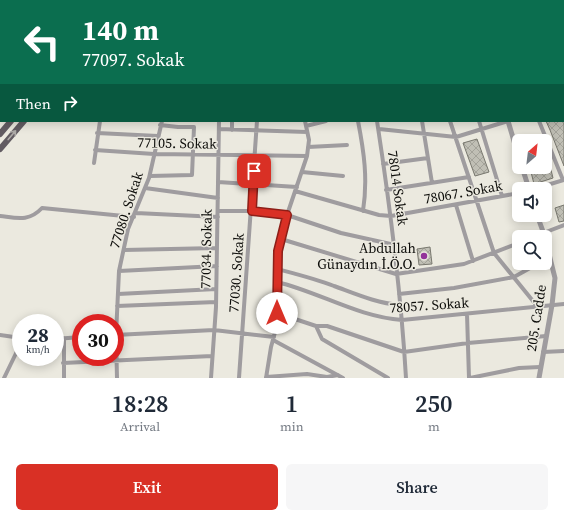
<!DOCTYPE html>
<html lang="en">
<head>
<meta charset="utf-8">
<style>
  body { margin:0; font-family:"Source Serif 4",serif; background:#f6f6f7; color:#1f2937; height:100vh; display:flex; flex-direction:column; font-size:15px; white-space:nowrap }
  * { box-sizing:border-box; margin:0 }
  p { font-size:13px; color:#747a83 }
  .icon { flex:none; width:22px; height:22px; fill:none; stroke:currentColor; stroke-width:2; stroke-linecap:round; stroke-linejoin:round }
  .map { position:relative; height:378px; overflow:hidden }
  .details { display:flex; flex-direction:column; background:#fff; flex:1 }
  .details>* { flex:none }
  .guide { position:absolute; left:0px; top:0px; width:564px; height:122px; box-shadow:0 2px 10px #0003; background:#0b6e4f; color:#fff; overflow:hidden }
  .needle { width:26px; rotate:28deg }
  .fabs { position:absolute; left:512px; top:134px; display:grid; gap:8px }
  .fabs a { display:grid; place-items:center; width:40px; height:40px; border-radius:6px; background:#fff; box-shadow:0 2px 10px #0003; font-size:20px }
  .speed { position:absolute; left:12px; top:314px; display:flex; gap:8px; font-size:20px; font-weight:700; text-align:center }
  .speed>* { display:grid; place-content:center; width:52px; height:52px; border-radius:50%; background:#fff; box-shadow:0 2px 10px #0003; line-height:1 }
  .speed small { font-size:10px; font-weight:400 }
  .speed .limit { border:6px solid #d22; background:#fff; color:#111 }
  .pin { position:absolute; display:grid; place-items:center; width:34px; height:34px; color:#fff; margin:-17px; border-radius:8px; box-shadow:0 2px 6px #0006 }
  .me { position:absolute; width:44px; margin:-22px; rotate:0deg; stroke-linejoin:round; filter:drop-shadow(0 0 3px #0008) }
  .turn { display:flex; align-items:center; gap:14px; height:84px; padding:0 16px; font-size:18px }
  .turn .icon { width:52px; height:52px; stroke-width:2.5 }
  .turn b { display:block; font-size:28px; line-height:34px }
  .then { display:flex; align-items:center; height:38px; padding:0 16px; background:#0003; gap:8px; font-size:15px }
  .eta { display:flex; justify-content:space-evenly; align-items:center; height:68px; text-align:center }
  .eta b { font-size:24px; font-weight:600; line-height:28px }
  .action { display:flex; gap:8px; margin-top:auto; padding:8px 16px }
  .action a { flex:1; height:46px; border-radius:6px; background:#d93025; color:#fff; font-size:16px; font-weight:600; line-height:46px; text-align:center }
  .action a+a { background:#f6f6f7; color:#1f2937 }
  .map>svg:first-child { display:block }
</style>
</head>
<body>
<div class="map">
<svg width="564" height="378" viewBox="0 0 564 378">
  <defs>
    <pattern id="building-cross-hatch" width="8" height="8" patternUnits="userSpaceOnUse"><rect width="8" height="8" fill="#c0bfb5"/><path d="M0 0l8 8M0 8l8-8" fill="none" stroke="#a4a39a"/></pattern>
  </defs>
  <rect width="100%" height="100%" fill="#ebe9df"/>
  <path fill="url(#building-cross-hatch)" stroke="#79786f" d="M546,121H564V166L550,130Z
    M477,139L489,172L475,176L463,143Z
    M550,166L553,178L534,184L531,172Z
    M564,205V221L559,222L555,208Z
    M430,247L432,264L419,265L417,249Z"/>
  <g fill="none" stroke-linecap="round" stroke-linejoin="round">
    <path stroke="#9f9c9f" stroke-width="4" d="M93,0L95,1
      M197,0L199,1
      M242,0L243,1
      M465,0L466,1
      M514,0V1
      M35,1L36,0
      M191,1V0
      M259,1V0
      M285,1L286,0
      M348,1V0
      M394,1V0
      M0,10L1,11
      M0,32L1,33
      M0,56L1,54
      M0,71L1,72
      M563,75L564,77
      M563,103H564
      M358,121C364,152 368,179 363,211
      M377,121C390,206 401,292 406,378
      M422,121L432,183
      M450,121L494,253L537,306
      M479,121L502,196
      M539,121L563,180
      M306,126L326,121
      M219,129L307,132
      M379,129L456,137L508,121
      M232,130V121
      M97,133L158,136
      M308,147L347,145
      M95,150L154,154L307,156
      M94,163L100,121
      M383,164L428,158
      M302,172L343,176
      M150,176L192,175L194,127H178L160,125
      M218,182L297,187
      M145,188L218,198
      M534,189L564,180
      M386,190L469,177
      M295,191L379,215L391,216L519,193
      M456,205L473,261
      M218,211H252L287,215L341,233L395,245
      M136,213L218,217
      M0,216C17,218 29,222 42,208L134,217
      M533,237L564,225
      M281,239L396,274L464,264L519,243
      M124,250L217,248
      M277,269C296,274 316,279 334,286C356,294 376,303 400,305
      M119,271L217,266
      M277,282C319,292 358,317 402,320L564,304
      M118,294L216,289
      M399,294L454,288L514,277L539,263
      M117,306L216,302
      M277,313L316,326H327L404,352L468,343L546,336
      M467,314L469,378
      M316,326L322,339L388,378
      M0,335L21,338
      M115,335L214,330L274,337
      M64,338V378
      M55,339L81,337
      M273,340L343,378
      M543,352L564,351
      M63,363L212,356
      M266,377L307,374L327,377L338,375
      M4,378L21,343
      M117,378L116,335L119,271L128,229L149,178L162,121
      M211,378L216,307L219,121
      M239,378L257,121
      M266,378L271,347L277,325L278,251L287,215L307,156L309,140L305,121
      M470,378L519,368L540,367"/>
    <path stroke="#9f9c9f" stroke-width="5" d="M266,0L267,1
      M563,56L564,55
      M508,121L519,158
      M522,167L529,189
      M537,215L545,237
      M539,378L552,305L555,278L545,238"/>
    <path stroke="#625c62" stroke-width="6" d="M118,1L119,0
      M131,1L132,0
      M0,134L11,121
      M0,149L24,121"/>
  </g>
  <defs><path id="oneway-shaft" d="M-6 0H5M1.5-3L5.5 0L1.5 3" fill="none" stroke-width="1.6" stroke-linecap="round" stroke-linejoin="round"/></defs>
  <use stroke="#adaaa7" href="#oneway-shaft" transform="translate(12 135) rotate(-50)"/>
  <g fill="none" stroke-linecap="round" stroke-linejoin="round">
    <g stroke="#8d1f18" stroke-width="10">
      <path id="route" d="M254,171L252,211L287,215L278,251L277,313"/>
    </g>
    <use href="#route" stroke="#d93025" stroke-width="7"/>
  </g>
  <circle fill="#93329a" stroke="#ebe9df" stroke-width="1.5" cx="424" cy="256" r="4"/>
  <g text-anchor="middle" stroke-width="3" stroke-linejoin="round" paint-order="stroke">
    <g font-size="14" fill="#0d0d0a" stroke="#ebe9df">
      <text transform="translate(177 143) rotate(1)" y="5">77105. Sokak</text>
      <text transform="translate(398 188) rotate(82)" y="5">78014 Sokak</text>
      <text transform="translate(463 192) rotate(-10)" y="5">78067. Sokak</text>
      <text transform="translate(126 210) rotate(-72)" y="5">77080. Sokak</text>
      <text transform="translate(206 249) rotate(-89)" y="5">77034. Sokak</text>
      <text transform="translate(236 273) rotate(-86)" y="5">77030. Sokak</text>
      <text transform="translate(429 305) rotate(-4)" y="5">78057. Sokak</text>
      <text transform="translate(536 318) rotate(-81)" y="5">205. Cadde</text>
    </g>
    <g font-size="14" fill="#0d0d0a" stroke="#ebe9df" text-anchor="end">
      <text x="416" y="253">Abdullah<tspan x="416" dy="16">Günaydın İ.Ö.O.</tspan></text>
    </g>
  </g>
</svg>
<div class="fabs">
<a><svg class="needle" viewBox="-14 -14 28 28"><path d="M0-13l5 13h-10z" fill="#e53935"/><path d="M0 13l5-13h-10z" fill="#747a83"/></svg></a>
<a><svg class="icon" aria-label="sound" viewBox="0 0 24 24"><path d="M4 9h4l5-4v14l-5-4H4zM17 9q2 3 0 6"/></svg></a>
<a><svg class="icon" aria-label="search" viewBox="0 0 24 24"><circle cx="10" cy="10" r="6"/><path d="M15 15l6 6"/></svg></a>
</div>
<div class="speed"><div>28<small>km/h</small></div><div class="limit">30</div></div>
<div class="pin" style="left:254px;top:171px;background:#d93025"><svg class="icon" aria-label="arrive" viewBox="0 0 24 24"><path d="M6 21V4h12l-3 4 3 4H6"/></svg></div>
<svg class="me" style="left:277px;top:313px" viewBox="-20 -20 40 40"><circle r="19" fill="#fff"/><path d="M0-13L10 11 0 6-10 11z" fill="#d93025"/></svg>
<div class="guide">
<div class="turn"><svg class="icon" aria-label="left" viewBox="0 0 24 24"><path d="M17 20v-9H6M10 6l-5 5 5 5"/></svg><div><b>140 m</b>77097. Sokak</div></div>
<div class="then">Then<svg class="icon" aria-label="right" viewBox="0 0 24 24"><path d="M7 20v-9h11M14 6l5 5-5 5"/></svg></div>
</div>
</div>
<section class="details">
<div class="eta">
<div><b>18:28</b><p>Arrival</p></div>
<div><b>1</b><p>min</p></div>
<div><b>250</b><p>m</p></div>
</div>
<div class="action"><a>Exit</a><a>Share</a></div>
</section>
</body>
</html>
